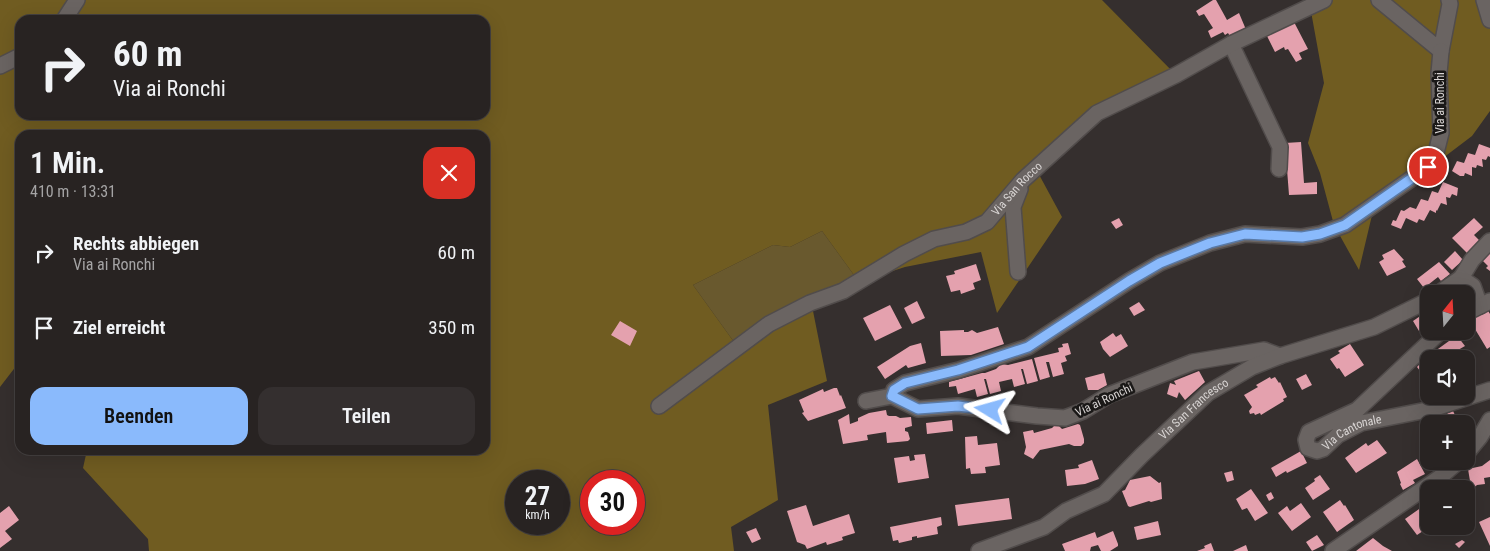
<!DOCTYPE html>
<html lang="de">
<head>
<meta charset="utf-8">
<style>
  body { margin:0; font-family:"Roboto Condensed",sans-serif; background:#342f2f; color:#f1f3f6; height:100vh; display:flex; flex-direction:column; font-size:19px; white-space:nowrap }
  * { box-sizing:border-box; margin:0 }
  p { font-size:16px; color:#a5a4a5 }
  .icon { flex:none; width:28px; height:28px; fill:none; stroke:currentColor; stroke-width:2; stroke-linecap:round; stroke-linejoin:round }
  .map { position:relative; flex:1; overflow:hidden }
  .drawer { position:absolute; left:15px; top:130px; width:475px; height:325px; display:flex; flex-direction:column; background:#282322; border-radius:15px; box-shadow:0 5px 20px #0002,0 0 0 1px #444040 }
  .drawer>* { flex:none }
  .banner { position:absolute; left:15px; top:15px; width:475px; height:105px; border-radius:15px; box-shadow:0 5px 20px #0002,0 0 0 1px #444040; background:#282322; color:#f1f3f6; overflow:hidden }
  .needle { width:32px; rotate:18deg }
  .fabs { position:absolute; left:1420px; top:285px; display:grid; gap:10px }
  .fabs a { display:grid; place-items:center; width:55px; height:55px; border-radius:10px; background:#282322; box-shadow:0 5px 20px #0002,0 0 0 1px #444040; font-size:25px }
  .speed { position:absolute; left:505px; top:470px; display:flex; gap:10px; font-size:25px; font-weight:700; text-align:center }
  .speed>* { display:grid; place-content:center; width:65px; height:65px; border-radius:50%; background:#282322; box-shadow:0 5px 20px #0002,0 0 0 1px #444040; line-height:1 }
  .speed small { font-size:12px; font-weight:400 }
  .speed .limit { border:8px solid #d22; background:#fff; color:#111 }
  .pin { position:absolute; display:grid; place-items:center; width:42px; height:42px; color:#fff; margin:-21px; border:2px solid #fff; border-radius:50%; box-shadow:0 1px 5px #0007 }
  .me { position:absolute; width:55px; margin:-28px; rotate:278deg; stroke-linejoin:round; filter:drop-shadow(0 0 4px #0008) }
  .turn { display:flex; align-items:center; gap:18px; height:105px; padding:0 15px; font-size:22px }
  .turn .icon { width:65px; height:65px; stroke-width:2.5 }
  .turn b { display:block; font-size:35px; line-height:42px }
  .round { display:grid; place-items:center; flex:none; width:52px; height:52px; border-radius:15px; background:#342f2f }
  .summary { display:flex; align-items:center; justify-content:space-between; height:85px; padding:0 15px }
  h1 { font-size:30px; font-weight:600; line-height:38px }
  .action { display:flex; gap:10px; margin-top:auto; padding:10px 15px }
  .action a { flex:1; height:58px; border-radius:15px; background:#8abafc; color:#111; font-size:20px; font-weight:600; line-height:58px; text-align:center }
  .action a+a { background:#342f2f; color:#f1f3f6 }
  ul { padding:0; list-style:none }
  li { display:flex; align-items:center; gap:15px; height:75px; padding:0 15px }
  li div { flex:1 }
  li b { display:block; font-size:19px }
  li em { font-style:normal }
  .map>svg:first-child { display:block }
</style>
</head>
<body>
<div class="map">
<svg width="1490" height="551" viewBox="0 0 1490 551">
  <rect width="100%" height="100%" fill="#352f2e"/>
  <path fill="#69592e" d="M822,231L859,282L734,342L693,285L773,245L790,247Z"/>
  <path fill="#705c21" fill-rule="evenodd" d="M0,0H1102L1176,75L1097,113L1036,169L1062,217L997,313L981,252L905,267L859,282L822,231L790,247L773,245L693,285L734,342L811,301L827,381L768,405L778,500L731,527L734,551H149L148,539L83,468L87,450H485V135H20V361L0,387ZM20,20H485V115H20ZM516,481H559V524H516ZM591,481H634V524H591Z
    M1307,0H1484L1490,20V111L1472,136L1373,211L1359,270L1334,225L1320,173L1308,143L1324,83L1310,6Z"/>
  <path fill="#e4a1ae" d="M1213,0H1216L1227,20L1239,13L1247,32L1232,40L1228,33L1225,35L1223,32L1211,38L1208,31L1213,28L1204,14L1199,16L1196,11Z
    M1294,22L1308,49L1299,53L1302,59L1296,62L1288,49L1285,50L1284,47L1275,52L1267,36Z
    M1301,142L1304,183L1317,182V194L1289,195L1285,143Z
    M1479,144L1490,148V157L1488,156L1486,160L1482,159L1483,167L1477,165L1476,168L1472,167V176L1465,173L1464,176H1460L1452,171L1457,161L1464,163L1468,153L1475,155Z
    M1443,182L1458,188L1457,196L1452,194L1450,198L1446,197L1447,205L1441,203L1437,211L1436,210V213L1430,210L1424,221L1419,219L1417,223L1406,218L1401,229L1391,225L1393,220L1396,221L1401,210L1404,211L1410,207L1416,209L1421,199L1428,201L1432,191L1438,193Z
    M1119,218L1123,225L1116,229L1111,222Z
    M1474,218L1483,227L1474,235L1484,245L1471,257L1452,238Z
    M1490,248V271L1486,268L1488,266L1478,256Z
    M1394,249L1404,260L1402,261L1406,267L1387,276L1379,262L1384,259L1382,255Z
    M1455,251L1463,260L1452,270L1444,262Z
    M1439,262L1450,274L1441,281L1438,277L1424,288L1417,279Z
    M976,264L981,280L973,283L975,289L961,294L960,290L951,292L946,276L955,274L954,271Z
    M917,301L925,318L912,324L904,308Z
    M1139,302L1145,310L1134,316L1129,308Z
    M890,305L902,328L875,341L863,318Z
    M1487,309L1490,314V347L1487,349L1469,319Z
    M1429,310V324L1419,331L1413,321Z
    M620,321L637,331L630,346L611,335Z
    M998,327L1004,344L971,355L941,356L940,331L964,330V332H968L972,330L977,333Z
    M1113,333L1116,337L1121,334L1128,346L1110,357L1103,349L1100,342Z
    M1455,333L1465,346L1458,350L1464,359H1429V373L1424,376L1417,367L1421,363L1420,362L1449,341L1446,338Z
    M921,343L926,363L908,368L906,365L885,379L877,367L910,346Z
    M1068,343L1071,354L1065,356L1067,361L1061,363L1064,374L1053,377L1049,362H1046L1050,377L1040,380L1034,358L1059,352L1058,348L1063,347L1062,344Z
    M1350,344L1364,365L1345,377L1339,368L1337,369L1330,359L1340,353L1338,351Z
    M1032,359L1038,381L1027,384L1023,369H1021L1025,384L1014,387L1012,379L999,382L1001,391L990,394L986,379H984L988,394L977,397L975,389L958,394L956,386L949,387V382L982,373H985L996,369L1001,364L1008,365Z
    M1199,371L1205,382L1185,400L1179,392L1177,398L1167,394L1170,383L1176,385L1174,381Z
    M1104,373L1107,385L1098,390H1088L1085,378Z
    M1306,374L1312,385L1302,390L1296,379Z
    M1270,377L1271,379L1275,377L1279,383L1280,382L1287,397L1283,399L1284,401L1261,415L1260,413L1255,415L1254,413L1250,414L1249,411L1252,407L1244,395L1258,387L1256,385Z
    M834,388H837L840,396L841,395L846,408L808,421L802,413L804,412L799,400L823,389L824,392Z
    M886,410L887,415L889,416H896L900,418L911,417L912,426L905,428V431L908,432L910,439L908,441L887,443L886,432L867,435L868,440L843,444L838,420L849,414L850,424L858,421V418L869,413Z
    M1453,411L1456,417L1462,414L1465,418L1467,417L1471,426L1466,428V424H1429V436L1425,424Z
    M952,420L953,431L927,434L926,423Z
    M1078,424L1080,425L1084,439V443L1081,446H1074L1069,444L1040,450L1033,459L1024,454L1026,447L1023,432L1033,430L1034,433L1052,428L1055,425H1058L1062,429Z
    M977,436L978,445L997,443L1000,465L985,467L986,473L971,474L970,468L966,469L965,437Z
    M1377,440L1387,453L1356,473L1345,458L1366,443L1368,446Z
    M1301,451L1307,463L1287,473L1286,471L1276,477L1271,468Z
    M925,454L929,478L898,483L894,458L909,456L910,461L915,460L914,455Z
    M1417,459L1425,474L1413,480L1415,483L1403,490L1400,484L1401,483L1397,472Z
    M1092,460L1099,479L1085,484L1067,486L1065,470L1079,468L1078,465Z
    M1490,460V477L1484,478L1485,484L1477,485L1466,494V489H1444L1452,483L1457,488L1466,481H1470L1468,469L1482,466Z
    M1232,471L1234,480L1227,482L1224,473Z
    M1320,475L1330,489L1313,500L1305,488L1315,481L1314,479Z
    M1150,476L1159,483L1161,482L1162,499L1151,502L1149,501L1130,507L1128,506L1122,491L1125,490L1130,480Z
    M1251,489L1268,513L1255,521L1247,508L1242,510L1236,499Z
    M1271,492L1274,498L1269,501L1266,495Z
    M1009,498L1012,519L958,526L955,505Z
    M1340,500L1344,506L1345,505L1354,520L1337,532L1323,512Z
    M1429,502V527L1417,535L1405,519Z
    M1301,503L1311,517L1292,531L1278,513L1287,506L1290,511Z
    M806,505L813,526L849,514L855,533L842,537L843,540L827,545L826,542L807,549L805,545L797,542L787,511Z
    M9,506L19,520L5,531L12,539L0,548V513Z
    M941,517L942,525L937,527L938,534L917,538V536L912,537V540L899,543L898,540L893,541L890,527Z
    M1490,517V546L1479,522Z
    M1158,521L1161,535L1137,540L1134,527Z
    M756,528L761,539L752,543L746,532Z
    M1113,531L1118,544V546L1110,551H1101L1098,545L1091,547L1090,551H1065L1062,544L1095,532L1097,538Z
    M1317,535L1324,545L1312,551L1306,542Z
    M1373,538L1383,546L1392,551H1356Z
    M1462,540L1465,542L1459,548L1455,544Z
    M1211,543L1214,551H1197L1205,548L1204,546Z
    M1246,545L1248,551H1233Z"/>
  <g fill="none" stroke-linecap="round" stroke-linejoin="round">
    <g stroke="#514c4b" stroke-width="18">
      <g id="minor">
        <path d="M1379,0L1441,51L1450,4L1449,0"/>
        <path d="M1484,0L1490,20"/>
        <path d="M64,20L77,0"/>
        <path d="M1231,44L1280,147L1279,169"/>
        <path d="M0,66L20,56"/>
        <path d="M1018,272L1013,207L1020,189"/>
        <path d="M1461,278L1472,260L1490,241"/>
        <path d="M1438,294L1461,278L1473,286L1480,306"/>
        <path d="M1466,313L1490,301"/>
        <path id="s1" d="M1441,331L1357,410L1309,432L1306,440L1308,448L1317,451L1323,449L1338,435L1361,423L1432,409L1490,390"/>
        <path d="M1280,356L1264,350L1193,362L1109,395L1083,411L1065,418L1037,416L958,406L918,409L892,396L894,390L905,383L959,370L1028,347L1129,281L1160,263L1210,243L1245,234L1302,237L1320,234L1345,225L1428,167L1436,153L1441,133L1439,73L1441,51"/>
        <path d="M866,401L892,396"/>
        <path id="s2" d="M659,406L769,324L810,303L843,291L904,254L934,239L966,232L987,222L1023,180L1097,113L1176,75L1231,44L1324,0"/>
        <path d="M1466,454L1480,437L1490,420"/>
        <path id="s3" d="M979,551L1044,527L1066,511L1104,494L1142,455L1208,393L1252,367L1280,356L1374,327L1429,300"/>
        <path d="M1333,551L1439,478L1459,461"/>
      </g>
    </g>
    <use href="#minor" stroke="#6a6462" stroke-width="15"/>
  </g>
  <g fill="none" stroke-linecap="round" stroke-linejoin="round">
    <g stroke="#5a79a4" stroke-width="12">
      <path id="route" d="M990,410L958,406L918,409L892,396L894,390L905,383L958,370L1028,347L1129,281L1160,263L1210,243L1245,234L1302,237L1320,234L1345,225L1428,167"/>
    </g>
    <use href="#route" stroke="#8abafc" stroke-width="9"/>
  </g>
  <g text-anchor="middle" stroke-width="5" stroke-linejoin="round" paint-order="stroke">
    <g font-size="12" fill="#d8d4d3" stroke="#1a1817">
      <text transform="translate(1440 103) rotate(-90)" y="4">Via ai Ronchi</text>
      <text dy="4" stroke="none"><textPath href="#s2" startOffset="424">Via San Rocco</textPath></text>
      <text transform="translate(1104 400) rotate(-25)" y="4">Via ai Ronchi</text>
      <text dy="4" stroke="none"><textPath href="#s3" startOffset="262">Via San Francesco</textPath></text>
      <text dy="4" stroke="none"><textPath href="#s1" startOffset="235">Via Cantonale</textPath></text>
    </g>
  </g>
</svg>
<div class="fabs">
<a><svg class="needle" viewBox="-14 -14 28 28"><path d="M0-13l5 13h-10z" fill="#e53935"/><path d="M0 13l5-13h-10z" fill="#a5a4a5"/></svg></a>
<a><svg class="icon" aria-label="sound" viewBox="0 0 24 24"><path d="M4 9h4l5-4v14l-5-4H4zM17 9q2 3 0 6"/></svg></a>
<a>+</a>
<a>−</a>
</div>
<div class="speed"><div>27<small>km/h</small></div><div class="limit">30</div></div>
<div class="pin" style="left:1428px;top:167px;background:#d93025"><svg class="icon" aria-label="arrive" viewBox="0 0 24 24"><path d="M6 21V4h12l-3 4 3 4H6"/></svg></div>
<svg class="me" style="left:990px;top:410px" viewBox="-20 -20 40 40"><path d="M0-17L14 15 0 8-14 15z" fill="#8abafc" stroke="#fff" stroke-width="4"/></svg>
<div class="banner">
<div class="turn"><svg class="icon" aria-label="right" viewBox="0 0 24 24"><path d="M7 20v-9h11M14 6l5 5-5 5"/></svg><div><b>60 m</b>Via ai Ronchi</div></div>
</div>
<section class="drawer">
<div class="summary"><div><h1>1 Min.</h1><p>410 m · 13:31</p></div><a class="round" style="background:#d93025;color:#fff"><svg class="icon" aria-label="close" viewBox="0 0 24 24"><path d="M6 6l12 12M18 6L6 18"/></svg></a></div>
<ul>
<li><svg class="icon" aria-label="right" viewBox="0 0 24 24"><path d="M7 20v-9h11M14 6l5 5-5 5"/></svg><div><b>Rechts abbiegen</b><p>Via ai Ronchi</p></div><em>60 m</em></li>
<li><svg class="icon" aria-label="arrive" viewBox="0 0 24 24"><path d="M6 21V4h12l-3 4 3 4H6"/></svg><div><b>Ziel erreicht</b></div><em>350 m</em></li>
</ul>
<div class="action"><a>Beenden</a><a>Teilen</a></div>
</section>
</div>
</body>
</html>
